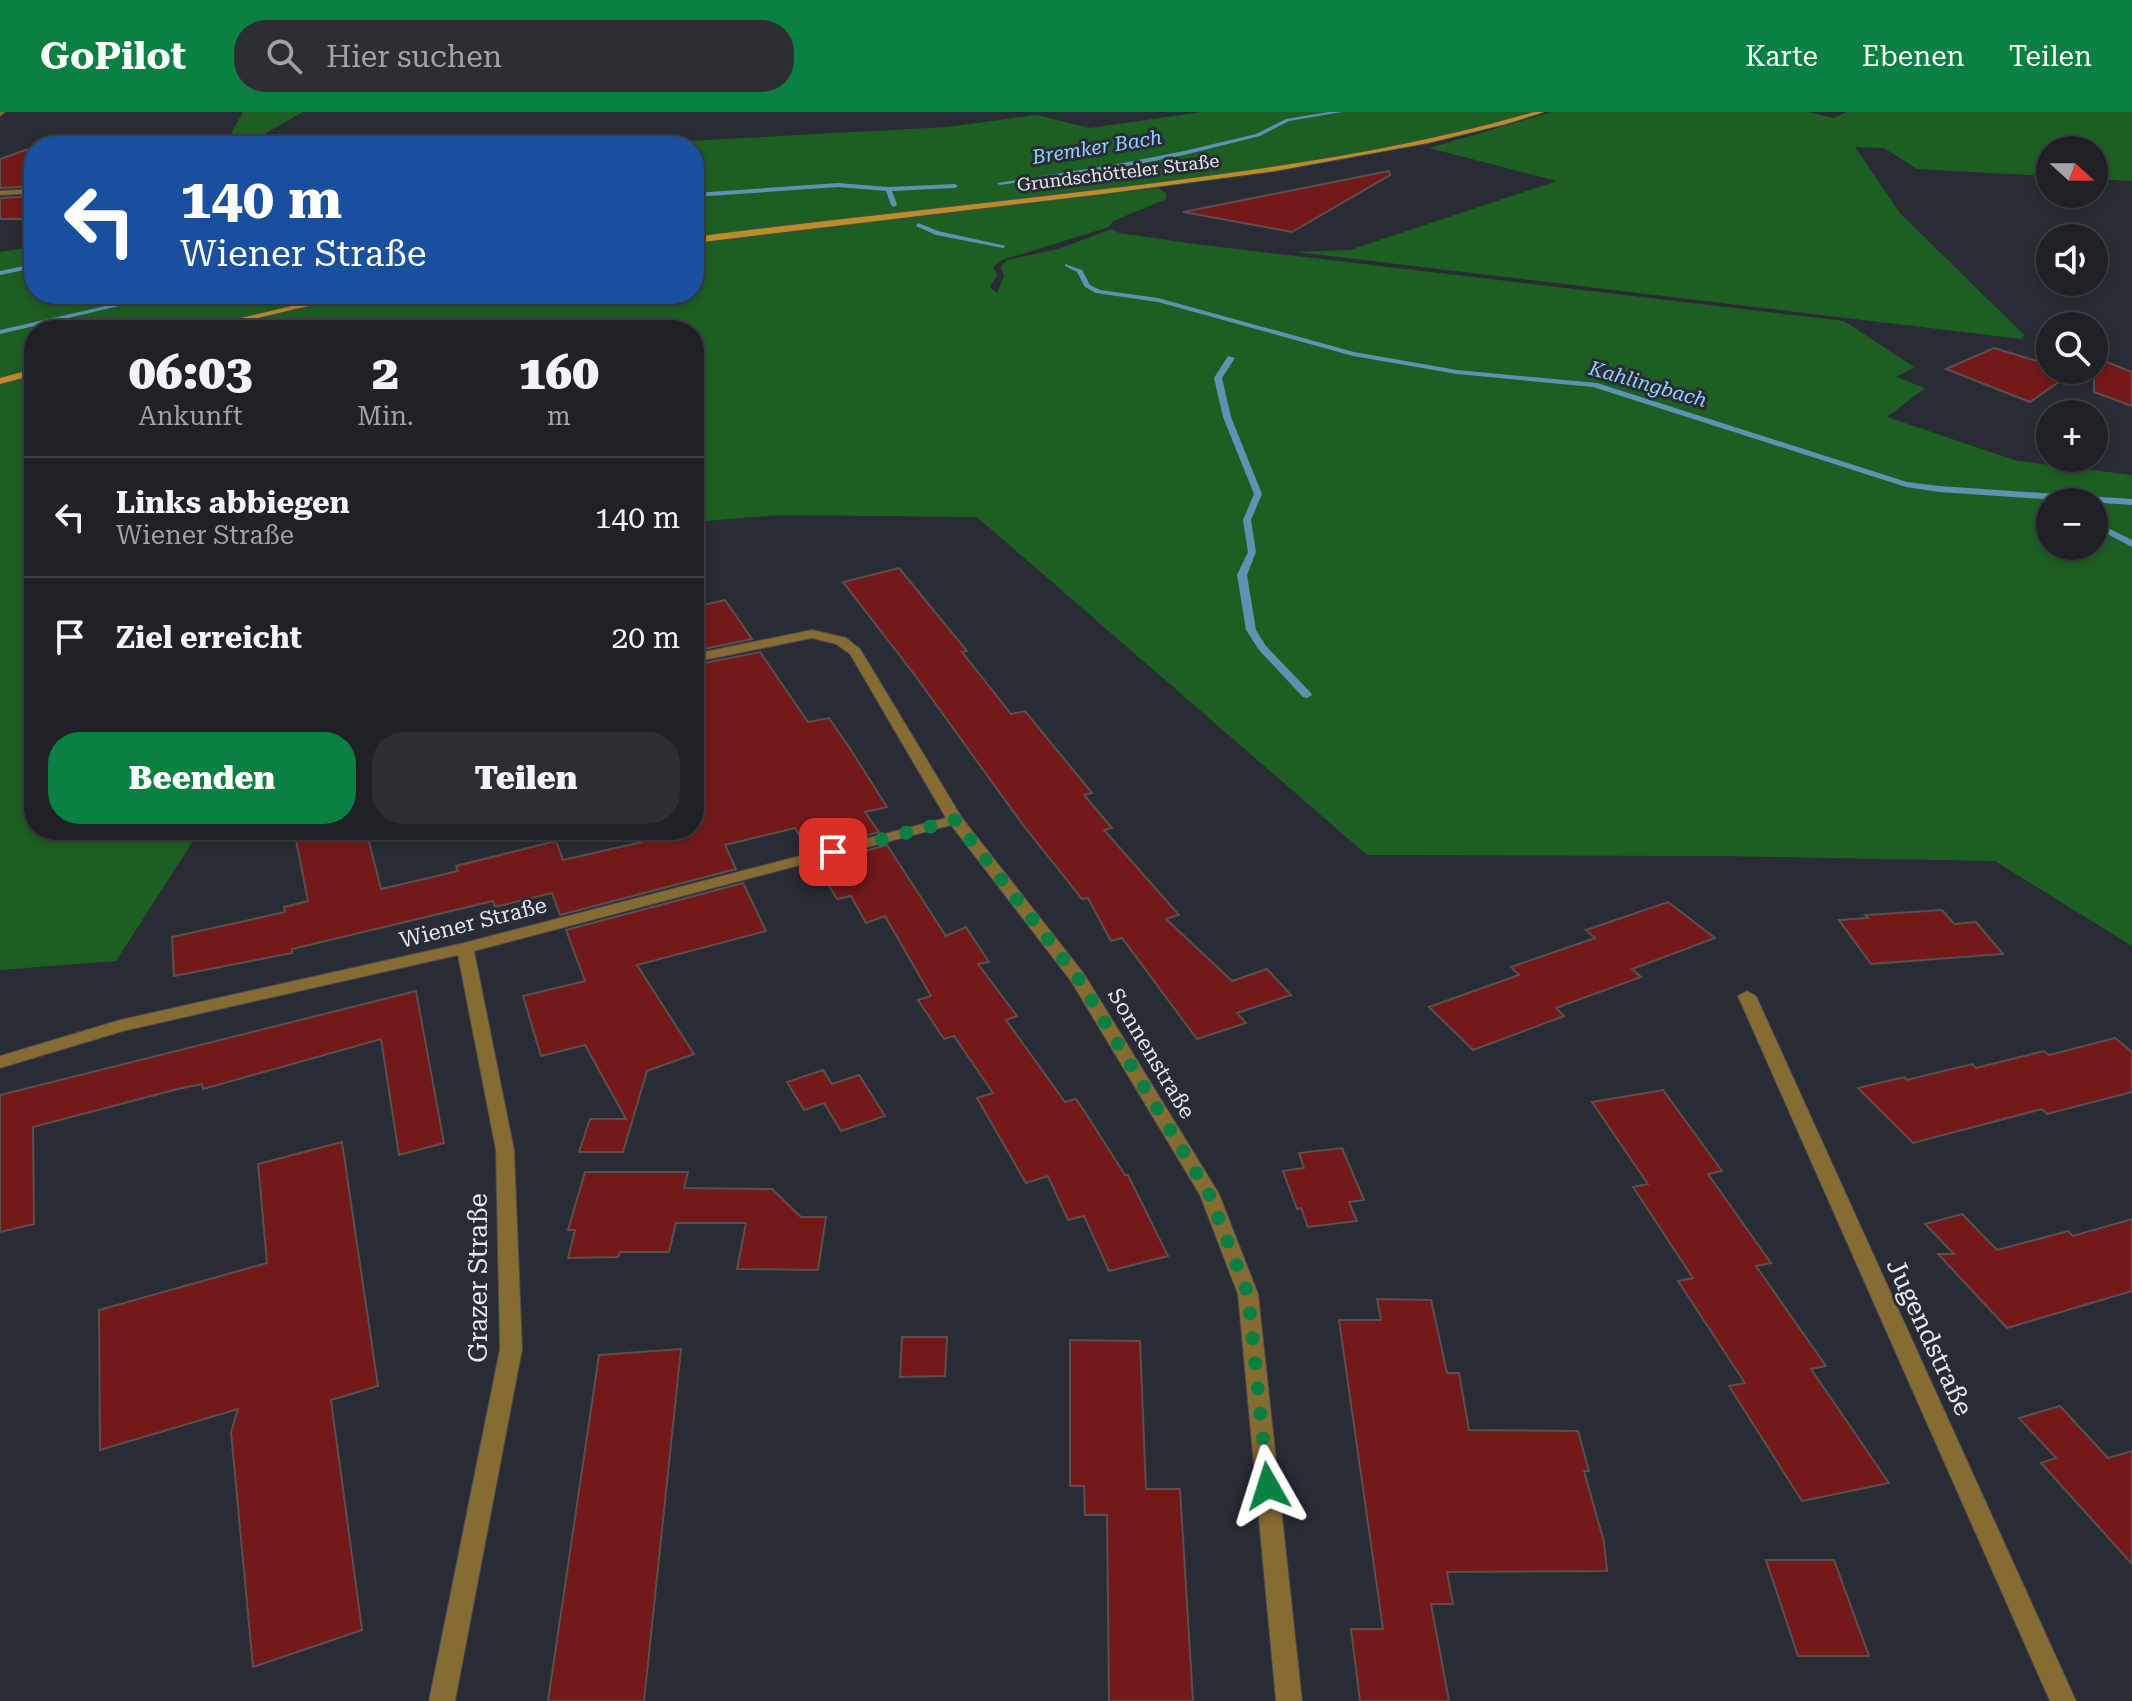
<!DOCTYPE html>
<html lang="de">
<head>
<meta charset="utf-8">
<style>
  body { margin:0; font-family:"Roboto Serif",serif; background:#2c2e33; color:#f1f3f6; height:100vh; display:flex; flex-direction:column; font-size:30px; white-space:nowrap }
  * { box-sizing:border-box; margin:0 }
  p { font-size:26px; color:#a1a3a7 }
  .icon { flex:none; width:44px; height:44px; fill:none; stroke:currentColor; stroke-width:2; stroke-linecap:round; stroke-linejoin:round }
  .map { position:relative; flex:1; overflow:hidden }
  .sheet { position:absolute; left:24px; top:208px; width:680px; height:520px; display:flex; flex-direction:column; background:#1f2127; border-radius:32px; box-shadow:0 4px 12px #0003,0 0 0 2px #3c3e44 }
  .sheet>* { flex:none }
  .top-card { position:absolute; left:24px; top:24px; width:680px; height:168px; border-radius:32px; box-shadow:0 4px 12px #0003,0 0 0 2px #3c3e44; background:#1a4fa0; color:#fff; overflow:hidden }
  .needle { width:52px; rotate:111deg }
  .fabs { position:absolute; left:2036px; top:24px; display:grid; gap:16px }
  .fabs a { display:grid; place-items:center; width:72px; height:72px; border-radius:50%; background:#1f2127; box-shadow:0 4px 12px #0003,0 0 0 2px #3c3e44; font-size:40px }
  .pin { position:absolute; display:grid; place-items:center; width:68px; height:68px; color:#fff; margin:-34px; border-radius:16px; box-shadow:0 4px 12px #0006 }
  .me { position:absolute; width:88px; margin:-44px; rotate:354deg; stroke-linejoin:round; filter:drop-shadow(0 0 6px #0008) }
  .turn { display:flex; align-items:center; gap:28px; height:168px; padding:0 24px; font-size:36px }
  .turn .icon { width:104px; height:104px; stroke-width:2.5 }
  .turn b { display:block; font-size:56px; line-height:68px }
  .eta { display:flex; justify-content:space-evenly; align-items:center; height:136px; text-align:center }
  .eta b { font-size:48px; font-weight:800; line-height:56px }
  .button { display:flex; gap:16px; margin-top:auto; padding:16px 24px }
  .button a { flex:1; height:92px; border-radius:32px; background:#0b8043; color:#fff; font-size:32px; font-weight:800; line-height:92px; text-align:center }
  .button a+a { background:#2c2e33; color:#f1f3f6 }
  ul { padding:0; list-style:none }
  li { display:flex; align-items:center; gap:24px; height:120px; padding:0 24px; border-top:2px solid #3c3e44 }
  li div { flex:1 }
  li b { display:block; font-size:30px }
  li em { font-style:normal }
  header { display:flex; align-items:center; gap:48px; box-sizing:border-box; height:112px; padding:0 40px; background:#0b8043; color:#fff }
  header strong { font-size:38px }
  nav { display:flex; gap:44px; margin-inline-start:auto; font-size:28px }
  .search { width:560px; height:72px; background:#2c2e33; display:flex; align-items:center; gap:20px; box-sizing:border-box; padding:0 28px; border-radius:32px; color:#a1a3a7; font-size:30px }
  .map>svg:first-child { display:block }
</style>
</head>
<body>
<header>
<strong>GoPilot</strong>
<div class="search"><svg class="icon" aria-label="search" viewBox="0 0 24 24"><circle cx="10" cy="10" r="6"/><path d="M15 15l6 6"/></svg>Hier suchen</div>
<nav><a>Karte</a><a>Ebenen</a><a>Teilen</a></nav>
</header>
<div class="map">
<svg width="2132" height="1589" viewBox="0 0 2132 1589">
  <rect width="100%" height="100%" fill="#292c34"/>
  <path fill="#1d5f22" fill-rule="evenodd" d="M243,0H303L243,34H224Z
    M1202,0H1537C1389,46 1232,65 1079,83C951,98 822,113 694,128V34H595L947,15L1037,3L1090,16Z
    M1552,0H1808L1834,6L1847,0H2132V69L2094,67V38H2050V64L1917,57L1884,36L1855,35L1900,101L2024,223L2021,227L1297,140L1350,138L1557,69L1429,36Z
    M1158,76L1166,81V87L1113,109L1109,115L1002,148L993,155L997,163L990,175L997,181L1004,164L1001,154L1007,148L1058,137L1112,117L1119,121L1195,132L1844,209L1914,255L1896,265L1925,276L1887,305L2017,349L2132,363V834L1995,749L1719,744L1367,743L977,405L779,403L694,410V218H34V718H200L116,849L0,858V140L34,135V182H694V131ZM2050,390H2094V434H2050Z"/>
  <g fill="none" stroke-linecap="round" stroke-linejoin="round">
    <path fill="#5e92b2" fill-rule="evenodd" d="M1329,0H1342L1289,9L1260,24L1184,43L1113,57L1000,73L997,71L1113,53L1184,39L1256,22L1286,7Z
      M838,71L888,75L955,72L958,74L955,76L892,79L897,93L894,95L891,93L886,79L838,75L694,85V81Z
      M918,111L938,119L1006,134L1003,136L936,123L916,114Z
      M34,152V156L0,163V159Z
      M1065,152L1082,158L1090,173L1100,178L1158,186L1354,240L1457,258L1597,271L1907,370L1939,374L2132,387V393L1939,380L1906,375L1593,275L1457,262L1353,244L1158,190L1096,181L1085,175L1077,160L1065,154Z
      M158,182H170L0,222V218Z
      M1228,244L1235,246L1222,266L1231,305L1262,382L1251,408L1256,440L1247,463L1256,518L1266,534L1311,581L1312,583L1307,586L1303,585L1259,538L1246,518L1237,463L1248,440L1243,408L1254,382L1223,305L1214,266Z
      M2094,409L2132,428V435L2094,415Z"/>
  </g>
  <path fill="#73191a" stroke="#5b4f4e" stroke-width="2" d="M34,35V74L0,76V47Z
    M1389,59L1390,63L1292,120L1183,100Z
    M34,84V107H0V86Z
    M1994,236L2050,253V258L2073,260L2030,290L1946,257Z
    M2094,245L2132,260V294L2094,280Z
    M899,456L967,539L962,540L1011,602L1025,599L1092,681L1084,683L1112,716L1104,718L1179,803L1166,807L1232,869L1267,857L1291,883L1237,901L1246,911L1197,927L1122,826L1111,829L1088,786L1082,787L1023,713L914,562L843,470Z
    M725,488L752,527L694,539V495Z
    M760,540L808,610L829,606L849,635L887,695L865,700L879,720L809,739L795,716L725,733L736,757L560,803L552,781L495,795L493,789L292,837V841L174,864L172,825L285,800L284,795L308,789L294,718H366L381,777L458,759L456,754L556,729L563,748L642,730L636,718H694V553Z
    M887,733L946,824L966,815L989,850L978,852L1017,904L1006,908L1065,990L1076,987L1085,1000L1125,1063H1128L1168,1144L1109,1159L1084,1104L1068,1108L1048,1064L1026,1071L977,986L993,981L954,924L944,927L918,888L931,884L885,804L866,811L851,784L837,787L816,752Z
    M743,771L766,819L637,853L694,942L647,959L623,1040H579L590,1007H626L585,933L541,944L523,884L585,869L566,818Z
    M1668,790L1715,826L1632,857L1641,865L1556,896L1564,904L1473,938L1429,895L1519,863L1511,855L1595,826L1586,818Z
    M1942,798L1954,812L1976,810L2003,842L1871,852L1839,808L1868,806L1865,803Z
    M416,879L444,1031L399,1043L381,927L203,977L202,972L178,977L33,1015L34,1112L0,1120V983Z
    M2115,926L2132,940V980L2047,1002L2042,997L1913,1031L1858,976L1904,965L1907,968L1972,952L1976,956L2044,939L2049,943Z
    M823,958L832,972L859,963L885,1004L841,1019L824,991L804,998L787,970Z
    M1663,978L1722,1059L1708,1062L1771,1151L1756,1154L1826,1254L1811,1257L1889,1371L1802,1389L1729,1274L1745,1271L1678,1169L1693,1166L1633,1075L1648,1072L1592,990Z
    M342,1030L378,1274L331,1288L362,1518L253,1555L231,1320L238,1297L100,1338L99,1198L267,1151L258,1052Z
    M1342,1036L1364,1088L1349,1090L1357,1109L1308,1115L1301,1096L1297,1097L1283,1059L1304,1056L1299,1041Z
    M585,1060H688L684,1076L772,1077L801,1105H826L818,1158L737,1157L746,1111H676L669,1140H620L618,1145L568,1146L575,1118H568Z
    M1962,1102L1997,1138L2068,1119L2073,1124L2132,1107V1179L2007,1216L1938,1142H1954L1925,1112Z
    M1377,1187L1431,1188L1447,1261H1459L1469,1318L1578,1319L1589,1359H1584L1604,1430L1607,1459L1447,1460L1453,1492H1431L1449,1589H1360L1351,1517H1383L1339,1208H1381Z
    M902,1225H947L945,1264L900,1265Z
    M1070,1228L1140,1229L1146,1377H1180L1193,1589H1109L1107,1403H1085L1084,1374H1070Z
    M681,1237L644,1589H548L599,1243Z
    M2060,1294L2108,1346L2132,1339V1452L2041,1351L2056,1346L2019,1306Z
    M1766,1448H1834L1869,1544H1798Z"/>
  <g fill="none" stroke-linecap="round" stroke-linejoin="round">
    <g stroke="#474a52" stroke-width="2">
      <path id="street" d="M0,0H5L0,4Z
        M34,77V81L0,83V79Z
        M812,518L846,526L860,537L962,706L1084,862L1219,1082L1258,1182L1302,1589H1276L1238,1182L1200,1083L1071,869L951,713L474,839L514,1038L522,1237L455,1589H429L500,1237L496,1038L458,843L123,919L0,956V944L120,908L464,831L946,706L850,542L836,532L812,526L694,550V542Z
        M1747,879L1756,884L2076,1589H2050L1738,884Z"/>
    </g>
    <g stroke="#474a52" stroke-width="2">
      <path id="secondary" d="M1534,0H1544L1506,12L1428,31L1275,59L1102,82L694,131V125C842,106 991,91 1140,73C1272,56 1405,38 1534,0Z
        M343,182H359L207,218H190Z
        M34,257V263L0,272V266Z"/>
    </g>
    <use href="#street" fill="#866b32" fill-rule="evenodd"/>
    <use href="#secondary" fill="#b98e26" fill-rule="evenodd"/>
  </g>
  <g fill="none" stroke-linecap="round" stroke-linejoin="round">
    <path stroke="#0b8043" stroke-width="14" stroke-dasharray="0 25.2" d="M833,740L955,708L1078,866L1209,1082L1248,1182L1268,1374"/>
  </g>
  <g text-anchor="middle" stroke-width="6" stroke-linejoin="round" paint-order="stroke">
    <g font-size="18" fill="#e6e9ee" stroke="#292c34">
      <text transform="translate(1118 61) rotate(-7)" y="6">Grundschötteler Straße</text>
    </g>
    <g font-size="20" font-style="italic" fill="#8fd1fe" stroke="#292c34">
      <text transform="translate(1097 35) rotate(-9)" y="7">Bremker Bach</text>
      <text transform="translate(1648 272) rotate(16)" y="7">Kahlingbach</text>
    </g>
    <g font-size="22" fill="#e6e9ee" stroke="#292c34">
      <text transform="translate(473 810) rotate(-14)" y="8">Wiener Straße</text>
      <text transform="translate(1152 941) rotate(59)" y="8">Sonnenstraße</text>
    </g>
    <g font-size="26" fill="#e6e9ee" stroke="#292c34">
      <text transform="translate(478 1166) rotate(-90)" y="9">Grazer Straße</text>
      <text transform="translate(1930 1225) rotate(65)" y="9">Jugendstraße</text>
    </g>
  </g>
</svg>
<div class="fabs">
<a><svg class="needle" viewBox="-14 -14 28 28"><path d="M0-13l5 13h-10z" fill="#e53935"/><path d="M0 13l5-13h-10z" fill="#a1a3a7"/></svg></a>
<a><svg class="icon" aria-label="sound" viewBox="0 0 24 24"><path d="M4 9h4l5-4v14l-5-4H4zM17 9q2 3 0 6"/></svg></a>
<a><svg class="icon" aria-label="search" viewBox="0 0 24 24"><circle cx="10" cy="10" r="6"/><path d="M15 15l6 6"/></svg></a>
<a>+</a>
<a>−</a>
</div>
<div class="pin" style="left:833px;top:740px;background:#d93025"><svg class="icon" aria-label="arrive" viewBox="0 0 24 24"><path d="M6 21V4h12l-3 4 3 4H6"/></svg></div>
<svg class="me" style="left:1268px;top:1374px" viewBox="-20 -20 40 40"><path d="M0-17L14 15 0 8-14 15z" fill="#0b8043" stroke="#fff" stroke-width="4"/></svg>
<div class="top-card">
<div class="turn"><svg class="icon" aria-label="left" viewBox="0 0 24 24"><path d="M17 20v-9H6M10 6l-5 5 5 5"/></svg><div><b>140 m</b>Wiener Straße</div></div>
</div>
<section class="sheet">
<div class="eta">
<div><b>06:03</b><p>Ankunft</p></div>
<div><b>2</b><p>Min.</p></div>
<div><b>160</b><p>m</p></div>
</div>
<ul>
<li><svg class="icon" aria-label="left" viewBox="0 0 24 24"><path d="M17 20v-9H6M10 6l-5 5 5 5"/></svg><div><b>Links abbiegen</b><p>Wiener Straße</p></div><em>140 m</em></li>
<li><svg class="icon" aria-label="arrive" viewBox="0 0 24 24"><path d="M6 21V4h12l-3 4 3 4H6"/></svg><div><b>Ziel erreicht</b></div><em>20 m</em></li>
</ul>
<div class="button"><a>Beenden</a><a>Teilen</a></div>
</section>
</div>
</body>
</html>
